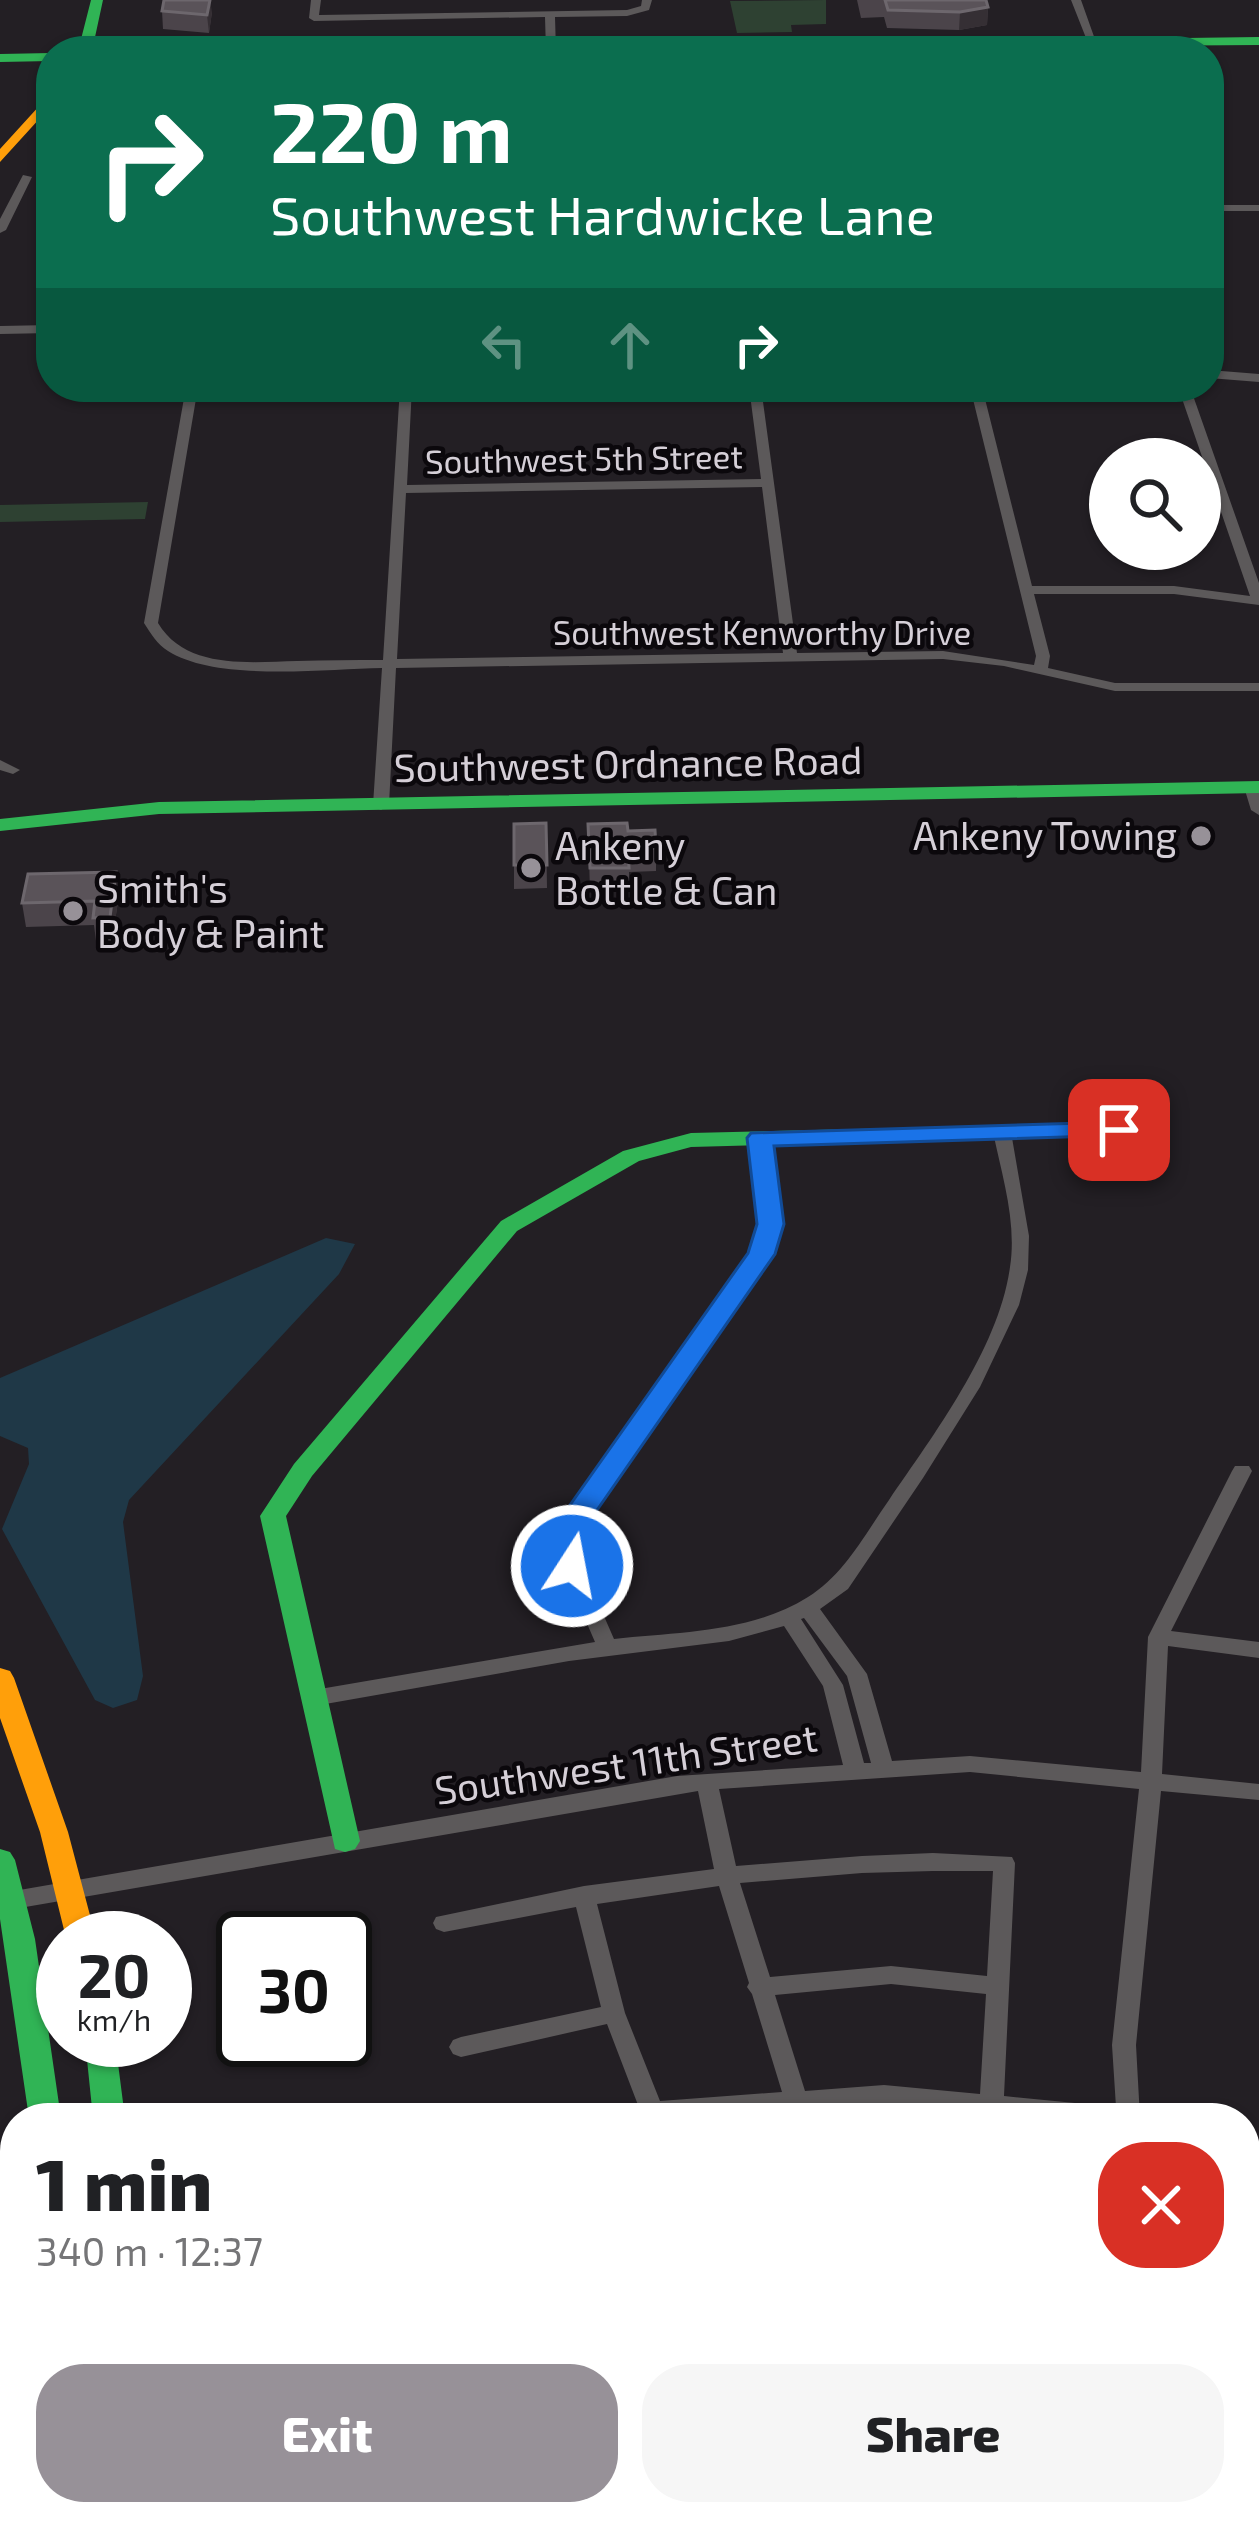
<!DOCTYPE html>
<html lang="en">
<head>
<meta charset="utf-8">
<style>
  body { margin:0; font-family:"Exo 2",sans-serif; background:#f6f6f6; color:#202124; height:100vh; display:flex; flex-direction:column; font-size:45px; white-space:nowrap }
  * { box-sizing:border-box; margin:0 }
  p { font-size:39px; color:#757577 }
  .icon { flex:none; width:66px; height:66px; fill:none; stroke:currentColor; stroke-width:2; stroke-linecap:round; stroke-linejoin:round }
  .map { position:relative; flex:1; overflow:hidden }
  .drawer { position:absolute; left:0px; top:2103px; width:1260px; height:423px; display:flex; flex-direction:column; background:#fff; border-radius:48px 48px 0 0; box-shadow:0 3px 9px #0004 }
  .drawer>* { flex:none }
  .banner { position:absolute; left:36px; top:36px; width:1188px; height:366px; border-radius:48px; box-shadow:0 3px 9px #0004; background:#0b6e4f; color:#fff; overflow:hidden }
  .tools { position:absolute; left:1089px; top:438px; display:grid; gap:24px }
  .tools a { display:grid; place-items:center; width:132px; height:132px; border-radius:50%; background:#fff; box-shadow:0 3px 9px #0004; font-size:60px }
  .speed { position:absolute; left:36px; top:1911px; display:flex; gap:24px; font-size:60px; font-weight:700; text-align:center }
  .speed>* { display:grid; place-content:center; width:156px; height:156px; border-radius:50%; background:#fff; box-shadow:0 3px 9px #0004; line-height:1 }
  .speed small { font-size:30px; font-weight:400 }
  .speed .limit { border:6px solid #111; border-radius:18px; background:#fff; color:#111 }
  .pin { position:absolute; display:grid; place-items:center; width:102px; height:102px; color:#fff; margin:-51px; border-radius:24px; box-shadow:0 6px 18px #0006 }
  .me { position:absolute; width:132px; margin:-66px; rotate:11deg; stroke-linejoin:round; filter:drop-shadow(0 0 9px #0008) }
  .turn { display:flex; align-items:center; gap:42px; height:252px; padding:0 36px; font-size:54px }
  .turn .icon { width:156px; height:156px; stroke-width:2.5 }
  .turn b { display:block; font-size:84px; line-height:102px }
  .lanes { display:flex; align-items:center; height:114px; padding:0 36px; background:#0003; justify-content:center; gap:60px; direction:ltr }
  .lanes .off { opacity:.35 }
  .round { display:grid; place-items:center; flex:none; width:126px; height:126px; border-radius:48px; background:#f6f6f6 }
  .overview { display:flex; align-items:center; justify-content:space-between; height:204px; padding:0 36px }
  h1 { font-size:72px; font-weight:800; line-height:90px }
  .cta { display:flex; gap:24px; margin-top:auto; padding:24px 36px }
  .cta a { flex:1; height:138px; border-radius:48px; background:#979198; color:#fff; font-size:48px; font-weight:800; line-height:138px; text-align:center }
  .cta a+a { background:#f6f6f6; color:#202124 }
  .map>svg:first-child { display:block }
</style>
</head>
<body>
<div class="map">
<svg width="1259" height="2525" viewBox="0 0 1259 2525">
  <rect width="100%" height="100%" fill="#231f24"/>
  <path fill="#2e4132" d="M826,0V24L791,25L792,32L737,33L730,1Z
    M148,502L145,519L0,522V505Z"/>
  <path fill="#1f3847" d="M326,1238L355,1244L339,1274L129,1500L123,1522L143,1676L137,1700L113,1708L95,1700L2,1529L29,1464L28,1448L0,1436V1378Z"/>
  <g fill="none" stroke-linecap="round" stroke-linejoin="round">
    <path fill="#5c595a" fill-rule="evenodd" d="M311,0H321L319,15L627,10L641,6L642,0H652L649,10L627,16L555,17L556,51H546L545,17L314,21L309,18Z
      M1071,0H1081L1097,45L1088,43Z
      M23,175L32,177L6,230L0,233V219Z
      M1209,205H1259V211H1209Z
      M51,325V333L0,334V326Z
      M1209,370L1259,374V382L1209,378Z
      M186,387H198L158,623C186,670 250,662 297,661C326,660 354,660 383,660L400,387H412L407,485L761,479L749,387H761L797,653L943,651L1034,665L1036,656L970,387H982L1032,586H1174L1250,596L1178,387H1190L1259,583V605L1174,594H1034L1050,656L1048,668L1115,683H1259V691H1115L1004,666L943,659L396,668L389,805L381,810L376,808L373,805L382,668C324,669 217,682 168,651C157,644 151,634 144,623ZM762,487L783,653L397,659L406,493Z
      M0,760L20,770L13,774L0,770Z
      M1251,783L1259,789V815L1251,810L1244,787Z
      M1002,1127L1011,1132L1029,1236L1028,1270L1019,1305L980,1387L923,1478L848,1589L820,1609L867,1674L892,1761L970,1756L1141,1772L1148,1637L1232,1471L1235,1466H1249L1252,1471L1171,1631L1259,1642V1658L1168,1646L1162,1774L1259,1784V1800L1161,1791L1136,2045L1140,2118H979V2114L884,2105L811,2110L814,2118H790L788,2111L695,2118H615L619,2111L638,2105L607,2024L461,2057L453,2054L449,2047L453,2040L461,2037L601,2007L576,1907L444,1932L436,1929L433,1923L436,1917L584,1886L714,1869L698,1791L8,1910L0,1907V1895L8,1892L677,1776L843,1765L823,1686L784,1626L729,1641L569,1661L314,1706L307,1703L304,1698L307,1693L314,1690L595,1642L562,1566L571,1512L752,1253L761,1224L751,1138L760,1133L769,1138L779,1224L770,1254L591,1513L582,1566L614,1639C679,1632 751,1633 808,1597C844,1575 865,1534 889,1500C934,1434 999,1348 1010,1267C1017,1222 1002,1176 993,1132ZM804,1618L847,1676L871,1763H864L843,1685L801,1619ZM970,1772L1139,1789L1112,2045L1116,2107L1004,2096L1015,1863L1012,1857L933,1853L862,1856L736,1866L719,1789ZM933,1871H993L987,1976L891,1966L770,1977L740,1883L862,1873ZM719,1886L749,1983L747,1987L752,1994L782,2092L660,2101L625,2013L597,1904ZM891,1984L986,1994L980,2094L884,2085L805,2091L775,1995Z
      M1152,2511H1178L1180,2525H1154Z"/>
    <path fill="#30b455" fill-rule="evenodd" d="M91,0H103L92,51H78Z
      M1259,37V45L481,51L488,47Z
      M51,53V61L0,62V54Z
      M1259,781V793L159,814L0,831V819L159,802Z
      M1158,1122L1166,1124L1169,1129L1166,1134L691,1147L639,1161L517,1231L312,1476L286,1516L360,1841L355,1849L345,1852L335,1849L260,1516L294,1464L501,1221L623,1151L691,1133Z
      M0,1849L10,1852L15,1860L35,1939L61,2118H29L0,1919Z
      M85,2040H115L125,2118H93Z
      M98,2511H132V2525H96Z"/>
    <path fill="#ff9f0a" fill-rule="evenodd" d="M51,93V106L0,162V149Z
      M0,1668L10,1671L14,1678L68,1832L96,1938H66L40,1832L0,1718Z
      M29,2511H63V2525H27Z"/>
  </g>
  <path fill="#4b444a" d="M857,0H986L988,7L987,25L959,30L887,28L884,17L861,18Z
    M162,11L212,12L209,33L163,29Z
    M546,823L547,888L514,889V824Z
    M588,824L628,831L656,848V871L629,872V891L590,892Z
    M116,872L119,895L112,941H96L94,925L26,927L22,903Z"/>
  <path fill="#352f34" d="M210,0L212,12L209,33L207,15Z
    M988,7L987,25L959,30L960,12Z
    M116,872L119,895L112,941L110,917Z"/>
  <path fill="#5a5359" stroke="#6d676d" stroke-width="3" d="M164,0H210L207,15L162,11Z
    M885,0H986L988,7L960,12L888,10Z
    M546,823L547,865H514V824Z
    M627,823L628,831L655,830L656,848H628L629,868H590L588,824Z
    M116,872L110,917L93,918L95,901L22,903L28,874Z"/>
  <path fill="#1a73e8" stroke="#114b97" stroke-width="3" d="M1119,1122L1128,1124L1132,1130L1128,1135L774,1146L784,1224L775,1254L595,1513L583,1573H562L557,1566L570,1505L748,1253L757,1224L747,1138L751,1133Z"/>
  <g fill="#979198" stroke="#0b080c" stroke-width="4.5">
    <circle cx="1201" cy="836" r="12"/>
    <circle cx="531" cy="868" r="12"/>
    <circle cx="73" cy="911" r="12"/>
  </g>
  <g text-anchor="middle" stroke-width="9" stroke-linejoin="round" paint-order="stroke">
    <g font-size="33" fill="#d5cfd7" stroke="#0b080c">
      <text transform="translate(584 459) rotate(-1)" y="12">Southwest 5th Street</text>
      <text x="762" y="645">Southwest Kenworthy Drive</text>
    </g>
    <g font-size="39" fill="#d5cfd7" stroke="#0b080c">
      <text transform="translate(628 764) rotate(-1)" y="14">Southwest Ordnance Road</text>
      <text transform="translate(626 1764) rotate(-8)" y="14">Southwest 11th Street</text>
    </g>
    <g font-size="39" fill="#d5cfd7" stroke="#0b080c" text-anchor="start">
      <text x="1177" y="850" text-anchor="end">Ankeny Towing</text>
      <text x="555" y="860">Ankeny<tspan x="555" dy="45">Bottle &amp; Can</tspan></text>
      <text x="97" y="903">Smith's<tspan x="97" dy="45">Body &amp; Paint</tspan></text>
    </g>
  </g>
</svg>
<div class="tools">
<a><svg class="icon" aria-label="search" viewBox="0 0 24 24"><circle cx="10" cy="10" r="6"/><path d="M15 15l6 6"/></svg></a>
</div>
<div class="speed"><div>20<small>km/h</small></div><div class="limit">30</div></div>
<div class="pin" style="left:1119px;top:1130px;background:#d93025"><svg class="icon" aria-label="arrive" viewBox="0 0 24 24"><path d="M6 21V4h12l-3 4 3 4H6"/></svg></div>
<svg class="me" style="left:572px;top:1566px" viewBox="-20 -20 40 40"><circle r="17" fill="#1a73e8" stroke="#fff" stroke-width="3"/><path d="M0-11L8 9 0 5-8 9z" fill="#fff"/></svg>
<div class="banner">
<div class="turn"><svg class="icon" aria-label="right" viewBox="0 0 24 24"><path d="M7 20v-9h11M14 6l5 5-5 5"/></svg><div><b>220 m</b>Southwest Hardwicke Lane</div></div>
<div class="lanes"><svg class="icon off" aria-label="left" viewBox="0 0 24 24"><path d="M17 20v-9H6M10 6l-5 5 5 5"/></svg><svg class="icon off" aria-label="ahead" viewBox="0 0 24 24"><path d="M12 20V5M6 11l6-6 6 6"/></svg><svg class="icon" aria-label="right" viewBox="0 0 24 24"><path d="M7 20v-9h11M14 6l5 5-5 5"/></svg></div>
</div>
<section class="drawer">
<div class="overview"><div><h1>1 min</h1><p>340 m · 12:37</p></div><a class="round" style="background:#d93025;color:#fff"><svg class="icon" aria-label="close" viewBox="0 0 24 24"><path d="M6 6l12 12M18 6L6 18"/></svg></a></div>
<div class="cta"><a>Exit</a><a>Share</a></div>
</section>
</div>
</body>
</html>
